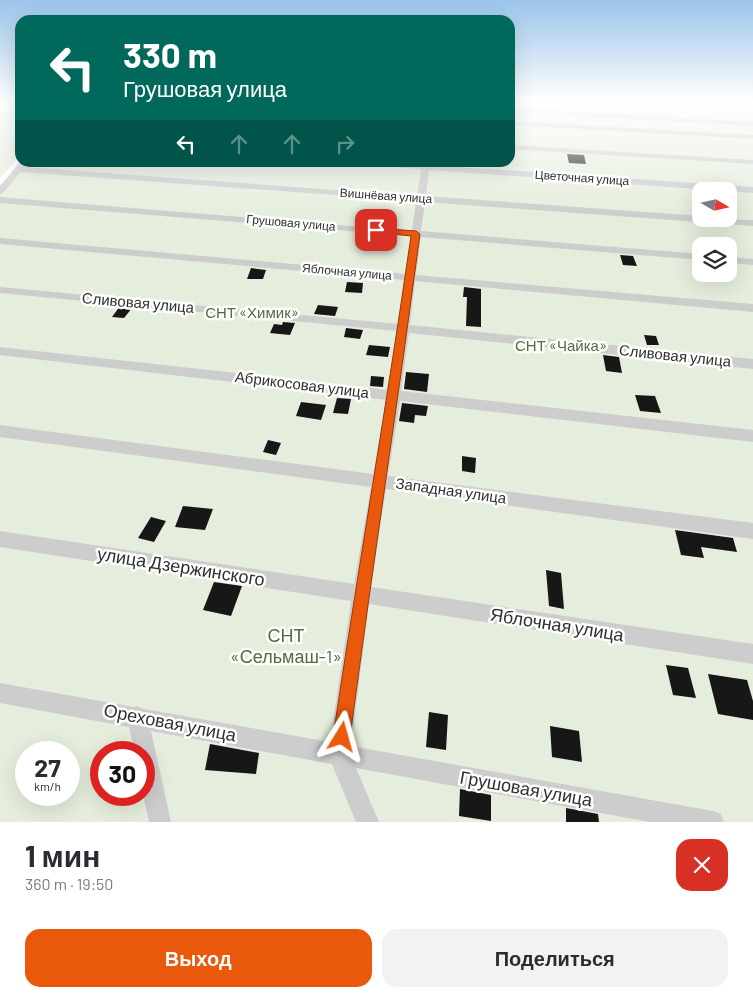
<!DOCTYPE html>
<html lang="ru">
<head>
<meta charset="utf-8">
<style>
  body { margin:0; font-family:Barlow,sans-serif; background:#f2f2f3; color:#2b2b33; height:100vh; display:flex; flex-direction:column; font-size:19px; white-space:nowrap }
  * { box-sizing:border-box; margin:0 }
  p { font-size:16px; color:#7c7c81 }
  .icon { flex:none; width:28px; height:28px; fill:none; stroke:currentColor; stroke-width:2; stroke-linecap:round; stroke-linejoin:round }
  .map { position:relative; height:822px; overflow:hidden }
  .panel { display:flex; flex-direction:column; background:#fff; flex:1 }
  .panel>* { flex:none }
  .guide { position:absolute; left:15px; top:15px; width:500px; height:152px; border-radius:15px; box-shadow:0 5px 20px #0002; background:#00695c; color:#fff; overflow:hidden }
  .needle { width:32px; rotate:99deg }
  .tools { position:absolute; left:692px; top:182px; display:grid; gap:10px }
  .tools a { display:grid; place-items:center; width:45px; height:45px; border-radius:10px; background:#fff; box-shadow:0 5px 20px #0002; font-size:25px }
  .speed { position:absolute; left:15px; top:741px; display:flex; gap:10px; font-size:25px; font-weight:700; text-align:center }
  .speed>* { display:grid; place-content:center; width:65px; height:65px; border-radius:50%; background:#fff; box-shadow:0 5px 20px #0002; line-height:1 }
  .speed small { font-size:12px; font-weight:400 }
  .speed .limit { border:8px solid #d22; background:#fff; color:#111 }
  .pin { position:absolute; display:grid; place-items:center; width:42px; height:42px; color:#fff; margin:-21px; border-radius:10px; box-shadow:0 2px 8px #0006 }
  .me { position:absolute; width:55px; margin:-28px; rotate:8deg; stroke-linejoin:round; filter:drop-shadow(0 0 4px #0008) }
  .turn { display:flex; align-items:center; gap:18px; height:105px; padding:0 25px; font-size:22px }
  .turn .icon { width:65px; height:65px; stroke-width:2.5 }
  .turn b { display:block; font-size:35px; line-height:42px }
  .lanes { display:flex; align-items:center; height:48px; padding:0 25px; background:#0003; justify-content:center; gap:25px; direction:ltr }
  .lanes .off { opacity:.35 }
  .round { display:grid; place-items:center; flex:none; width:52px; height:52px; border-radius:15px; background:#f2f2f3 }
  .summary { display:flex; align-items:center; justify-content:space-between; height:85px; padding:0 25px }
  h1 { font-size:30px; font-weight:700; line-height:38px }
  .primary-button { display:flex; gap:10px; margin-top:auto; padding:10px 25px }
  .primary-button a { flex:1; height:58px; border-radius:15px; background:#ea580c; color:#fff; font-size:20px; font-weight:700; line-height:58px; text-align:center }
  .primary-button a+a { background:#f2f2f3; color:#2b2b33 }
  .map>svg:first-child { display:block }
</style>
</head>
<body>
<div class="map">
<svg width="753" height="822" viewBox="0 0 753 822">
  <rect width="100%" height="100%" fill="#fff"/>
  <path fill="#e5eedd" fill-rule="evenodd" d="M16,100H20V156L0,178V116Z
    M510,100H753V822H0V191L25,163L510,162ZM701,191H729V219H701ZM701,246H729V274H701ZM26,752H69V795H26ZM101,752H144V795H101Z"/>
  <path fill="#171717" d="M567,154L584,155L586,164L569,163Z
    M620,255L633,256L637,266L623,265Z
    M251,268L266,270L263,279H247Z
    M347,282L363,283L362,293L345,292Z
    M464,287L481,289V327L466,326L467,297H463Z
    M318,305L338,307L335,316L314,314Z
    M120,306L132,308L124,318L112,317Z
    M283,322L295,323L290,335L270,333L274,324L282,325Z
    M346,328L363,330L360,339L344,337Z
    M644,335L656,336L659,345H647Z
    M369,345L390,347L388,357L366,355Z
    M603,355L619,357L622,373L606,371Z
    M406,372L429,374L427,392L404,389Z
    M371,376L384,377L383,387L370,386Z
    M635,395L655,396L661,413L640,411Z
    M337,398L351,399L348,414L333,413Z
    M301,402L326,405L321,420L296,416Z
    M402,403L428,406L426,416L415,415L414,423L399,421Z
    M268,440L281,443L276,455L263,452Z
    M462,456L476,458L475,473L462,471Z
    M183,506L213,509L205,530L175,527Z
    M151,517L166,521L154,542L138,538Z
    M675,530L733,538L737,552L701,547L704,558L681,555Z
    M546,570L561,573L564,609L549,606Z
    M214,582L242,586L231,616L203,610Z
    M666,665L688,668L696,698L673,695Z
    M708,674L747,680L753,701V720L718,714Z
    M429,712L448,715L446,750L426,747Z
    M550,726L579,731L582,762L552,757Z
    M210,744L259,753L256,774L205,770Z
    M460,789L491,795V821L459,816Z
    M566,808L598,814L599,822H566Z"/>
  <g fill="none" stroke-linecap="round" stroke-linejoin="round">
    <path fill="#cdcdcd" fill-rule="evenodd" d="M659,100L753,103V107L662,102Z
      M510,108L753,122V126L510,112Z
      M510,121L753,135V139L510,125Z
      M510,145L753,160V164L510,149Z
      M20,162H28L25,167L417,196L421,169L352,164L348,162L422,164V162H430V165L753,187V193L429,170L426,196L701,216V219L753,220V226L425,202L421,231L701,254V260L421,237L416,275L753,304V312L415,281L410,325L753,359V369L409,333L401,391L753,430V442L400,401L388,476L753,523V539L386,489L371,587L753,644V664L369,604L351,746L713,811L721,814L724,822H650L356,768L379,822H356L332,764L151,731L171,822H149L143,795L144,752H134L129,727L0,703V683L134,707L137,706L144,709L330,742L351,601L0,547V531L354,584L371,487L0,437V425L373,474L387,400L0,355V347L388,390L397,331L0,293V287L398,324L404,280L0,244V238L405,274L411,236L0,203V197L412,231L416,201L21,172L3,193L0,194V186Z
      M729,257L753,259V265L729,263Z"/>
  </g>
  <linearGradient id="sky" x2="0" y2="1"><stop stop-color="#9bc4ea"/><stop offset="0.47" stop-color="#fff"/><stop offset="1" stop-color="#fff" stop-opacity="0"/></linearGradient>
  <rect width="753" height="215" fill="url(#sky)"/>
  <path fill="#ea580c" stroke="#983908" d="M376,228L416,231L420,234C398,402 372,569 350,737L348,744L342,746L336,744L333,737C358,570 387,403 411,236L373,232V229Z"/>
  <g text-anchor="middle" stroke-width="5" stroke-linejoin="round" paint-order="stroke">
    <g font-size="12" fill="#303030" stroke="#fff">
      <text transform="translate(582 178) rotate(4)" y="4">Цветочная улица</text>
      <text transform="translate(386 196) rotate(4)" y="4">Вишнёвая улица</text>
      <text transform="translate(291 223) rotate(5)" y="4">Грушовая улица</text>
      <text transform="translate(347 272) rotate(5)" y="4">Яблочная улица</text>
    </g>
    <g font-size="15" fill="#303030" stroke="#fff">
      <text transform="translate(138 303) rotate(5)" y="5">Сливовая улица</text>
      <text transform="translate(675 356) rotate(6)" y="5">Сливовая улица</text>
      <text transform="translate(302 385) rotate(7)" y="5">Абрикосовая улица</text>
      <text transform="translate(451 491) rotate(8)" y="5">Западная улица</text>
    </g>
    <g font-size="15" fill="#4e6f3a" stroke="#fff">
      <text x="252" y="318">СНТ «Химик»</text>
      <text x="561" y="351">СНТ «Чайка»</text>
    </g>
    <g font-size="18" fill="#303030" stroke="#fff">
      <text transform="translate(181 567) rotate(9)" y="6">улица Дзержинского</text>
      <text transform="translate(557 625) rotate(9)" y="6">Яблочная улица</text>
      <text transform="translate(170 723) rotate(11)" y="6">Ореховая улица</text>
      <text transform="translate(526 789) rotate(10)" y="6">Грушовая улица</text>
    </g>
    <g font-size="18" fill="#4e6f3a" stroke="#fff">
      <text x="286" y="642">СНТ<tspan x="286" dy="21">«Сельмаш-1»</tspan></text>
    </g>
  </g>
</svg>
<div class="tools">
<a><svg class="needle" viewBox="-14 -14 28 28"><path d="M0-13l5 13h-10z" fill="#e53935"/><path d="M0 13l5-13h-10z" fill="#7c7c81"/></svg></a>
<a><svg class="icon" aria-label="layers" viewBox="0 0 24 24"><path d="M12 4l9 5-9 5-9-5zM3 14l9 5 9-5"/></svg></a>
</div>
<div class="speed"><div>27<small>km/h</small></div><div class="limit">30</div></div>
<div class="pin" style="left:376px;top:230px;background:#d93025"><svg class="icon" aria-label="arrive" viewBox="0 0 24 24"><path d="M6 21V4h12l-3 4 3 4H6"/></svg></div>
<svg class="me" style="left:342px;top:737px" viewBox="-20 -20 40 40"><path d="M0-17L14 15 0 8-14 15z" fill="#ea580c" stroke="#fff" stroke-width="4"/></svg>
<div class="guide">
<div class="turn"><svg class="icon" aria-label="left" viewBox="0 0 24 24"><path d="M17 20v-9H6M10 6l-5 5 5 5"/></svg><div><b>330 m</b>Грушовая улица</div></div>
<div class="lanes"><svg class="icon" aria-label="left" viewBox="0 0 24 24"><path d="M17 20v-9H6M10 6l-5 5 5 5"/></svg><svg class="icon off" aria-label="ahead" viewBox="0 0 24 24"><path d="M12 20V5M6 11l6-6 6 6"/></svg><svg class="icon off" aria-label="ahead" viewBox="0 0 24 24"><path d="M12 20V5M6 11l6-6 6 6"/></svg><svg class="icon off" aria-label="right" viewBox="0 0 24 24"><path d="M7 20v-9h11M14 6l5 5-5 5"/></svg></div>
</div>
</div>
<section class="panel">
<div class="summary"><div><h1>1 мин</h1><p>360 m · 19:50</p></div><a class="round" style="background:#d93025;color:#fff"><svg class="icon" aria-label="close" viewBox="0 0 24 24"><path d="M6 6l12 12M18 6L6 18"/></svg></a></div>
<div class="primary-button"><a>Выход</a><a>Поделиться</a></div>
</section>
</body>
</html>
